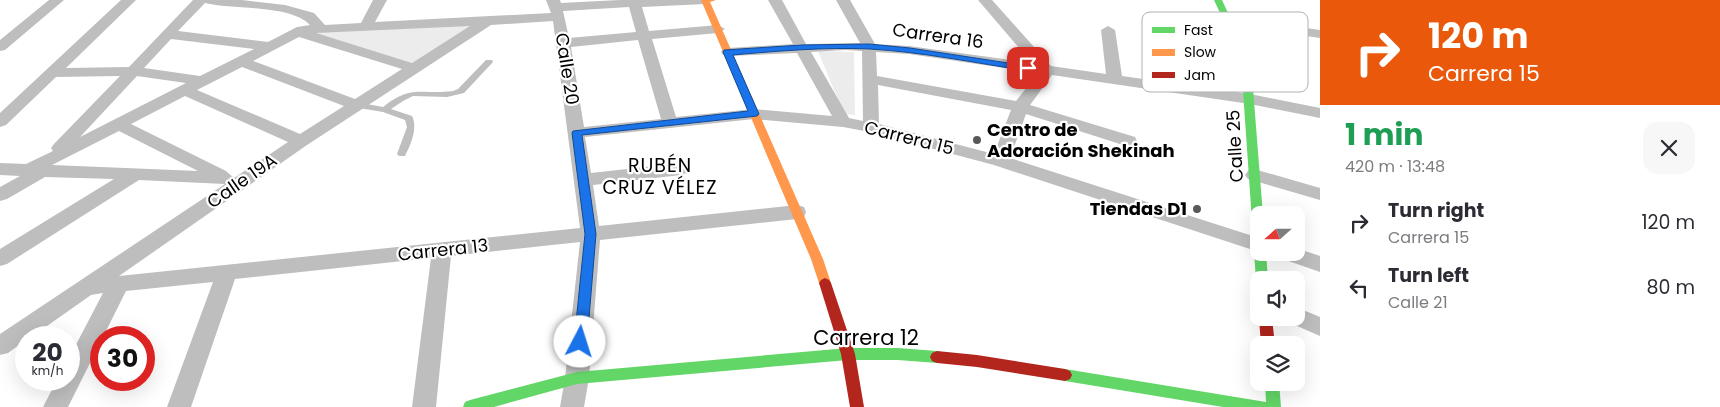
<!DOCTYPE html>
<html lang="en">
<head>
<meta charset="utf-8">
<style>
  body { margin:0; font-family:Poppins,sans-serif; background:#f7f7f7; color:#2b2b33; height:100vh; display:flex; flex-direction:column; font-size:19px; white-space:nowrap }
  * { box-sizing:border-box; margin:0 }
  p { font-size:16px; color:#7c7c81 }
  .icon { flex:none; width:28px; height:28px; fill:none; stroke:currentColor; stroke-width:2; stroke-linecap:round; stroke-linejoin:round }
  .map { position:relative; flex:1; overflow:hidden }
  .drawer { display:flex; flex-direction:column; background:#fff; width:400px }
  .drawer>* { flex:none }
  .banner { background:#ea580c; color:#fff; overflow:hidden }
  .needle { width:32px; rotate:249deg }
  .tools { position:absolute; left:1250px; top:206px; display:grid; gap:10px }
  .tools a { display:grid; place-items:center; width:55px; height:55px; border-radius:10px; background:#fff; box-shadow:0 5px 20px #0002; font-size:25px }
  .speed { position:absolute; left:15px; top:326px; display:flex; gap:10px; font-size:25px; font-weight:700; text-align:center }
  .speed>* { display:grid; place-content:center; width:65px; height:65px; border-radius:50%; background:#fff; box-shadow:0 5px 20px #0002; line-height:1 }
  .speed small { font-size:12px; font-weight:400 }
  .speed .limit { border:8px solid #d22; background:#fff; color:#111 }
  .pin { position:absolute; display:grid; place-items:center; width:42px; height:42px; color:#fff; margin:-21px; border-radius:10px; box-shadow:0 2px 8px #0006 }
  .me { position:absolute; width:55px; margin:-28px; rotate:5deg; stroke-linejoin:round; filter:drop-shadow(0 0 4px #0008) }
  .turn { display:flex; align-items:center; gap:18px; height:105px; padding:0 25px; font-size:22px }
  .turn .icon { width:65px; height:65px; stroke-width:2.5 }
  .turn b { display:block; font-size:35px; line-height:42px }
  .round { display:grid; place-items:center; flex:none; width:52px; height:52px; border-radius:15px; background:#f7f7f7 }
  .overview { display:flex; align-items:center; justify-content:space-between; height:85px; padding:0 25px }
  h1 { font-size:30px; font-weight:700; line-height:38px; color:#1e9e55 }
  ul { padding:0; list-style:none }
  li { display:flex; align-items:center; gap:15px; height:65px; padding:0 25px }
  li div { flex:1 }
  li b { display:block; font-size:19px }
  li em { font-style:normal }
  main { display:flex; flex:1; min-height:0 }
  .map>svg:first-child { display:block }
</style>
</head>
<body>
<main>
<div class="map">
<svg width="1320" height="407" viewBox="0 0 1320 407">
  <rect width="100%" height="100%" fill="#fff"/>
  <path fill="#ececec" d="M473,25L412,63L309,32Z
    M818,51L854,52L855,115L844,114Z"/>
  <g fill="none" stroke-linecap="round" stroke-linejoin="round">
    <path fill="#bebebe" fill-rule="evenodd" d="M486,60H492L493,62L464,93L447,97L413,96L403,101L391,109L412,116C418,128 411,144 405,156H399L397,154L407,127L405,120L383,112L353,107L352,105L356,102L383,107C412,84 421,95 453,91L458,89Z"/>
    <path fill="#bebebe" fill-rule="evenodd" d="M49,0H64L5,50L0,51V40Z
      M121,0H136L66,68L129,67L193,0H242L285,5L314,13L325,25L361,23L373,0H387L375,22L551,13L546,0H560L561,3L620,0H712L705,4L642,7L649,31L718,25L725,29L718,33L652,39L676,117L754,109L832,116L797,53L728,56L723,55L721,52L723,49L728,48L793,44L768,0H782L806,44L860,43L836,0H850L875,44L909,46L1032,63L978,0H992L1051,66L1106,74L1101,30L1108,26L1115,30L1122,76L1250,94L1320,108V118L1250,104L1052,75L1030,105L1135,137L1137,141L1135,145L1129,146L1123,145L1026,114L1010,158L1259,238V252L994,165L870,132L843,127L754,119L585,137L591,173L681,163L687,165L690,169L687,173L681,175L593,185L599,226L797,205L804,207L806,212L804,217L797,219L600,240L589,378L584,407H560L565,378L580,242L451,256L436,407H412L431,258L235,279L191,407H167L213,282L126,291L68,407H43L57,380H69V358L103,293L91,295L30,338H26V340L8,353L0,355V334L225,184L139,180L7,264L0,266V249L114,179L45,177L7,199L0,201V187L20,176L0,175V163L26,164L53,151L51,148L54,144L120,76L56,77L6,125L0,127V113ZM205,3C233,10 291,4 310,25L297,27L268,42L178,31ZM629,7L636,32L569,38L563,11ZM553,21L580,228L119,276L307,145L491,25ZM470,26L412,63L316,33ZM299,37L402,69L355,99L253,61ZM171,39L254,49L200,76L144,68ZM638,40L661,119L584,127L571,47ZM845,50L862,51L863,121L849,118L811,52ZM876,52L909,54L1038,73L1016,101L877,76ZM242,67L344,106L300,134L197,90ZM137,76L186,83L80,137ZM878,85L1011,110L994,154L879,124ZM185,96L288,142L234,178L226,171L131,124ZM119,131L198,171L52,165Z
      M1230,17L1320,30V38L1225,24L1223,21L1225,18Z
      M1254,169L1320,188V200L1248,179L1245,175L1248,171Z
      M1296,248L1320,256V272L1277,257L1274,252H1296Z
      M1296,307L1320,317V336L1288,322L1286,318H1296Z"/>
    <path fill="#63d668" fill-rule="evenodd" d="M1214,0H1222L1244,47L1252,76L1263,215H1259V240L1253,236L1242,76L1236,47Z
      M1259,248V252H1266L1268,280H1259V284L1256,280L1254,252Z
      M848,348H898L937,351L942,353L944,357L942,361L937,363L898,360H848L577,384L494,407H463L465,402L470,400L577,372Z
      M1065,369L1266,402L1265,382H1279L1281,407H1223L1065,381L1060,379L1058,375L1060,371Z"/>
    <path fill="#ff974d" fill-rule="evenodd" d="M701,0H716L710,2L823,259L831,283L829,286L825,288L821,286L819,283L811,259Z"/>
    <path fill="#b3261e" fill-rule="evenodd" d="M825,278L829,280L831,283L855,354L864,407H850L841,354L819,283L821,280Z
      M1259,318H1272L1275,345H1261Z
      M937,351L977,355L1065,369L1070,371L1072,375L1070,379L1065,381L977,367L937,363L932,361L930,357L932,353Z"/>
  </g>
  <path fill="#1a73e8" stroke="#114b97" d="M869,44L910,48L1028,66L1032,68L1028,71C976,63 922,52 870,49C824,47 778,51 733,55L759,114L757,116L582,135L596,234L587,342L585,346L580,348L576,346L574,342L585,234L572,133L573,131L748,111L723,52L724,50L802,45Z"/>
  <g fill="#595959" stroke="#fff" stroke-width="2">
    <circle cx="977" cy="140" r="5"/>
    <circle cx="1197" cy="209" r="5"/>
  </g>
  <g text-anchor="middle" stroke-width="4.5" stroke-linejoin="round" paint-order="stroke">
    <g font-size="18" fill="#000" stroke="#fff">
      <text transform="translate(938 36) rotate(8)" y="6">Carrera 16</text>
      <text transform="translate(567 69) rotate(81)" y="6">Calle 20</text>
      <text transform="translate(909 138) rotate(14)" y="6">Carrera 15</text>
      <text transform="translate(1235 146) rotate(-93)" y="6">Calle 25</text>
      <text transform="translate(242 181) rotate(-35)" y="6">Calle 19A</text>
      <text transform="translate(443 250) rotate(-6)" y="6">Carrera 13</text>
    </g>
    <g font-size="18" font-weight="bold" fill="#000" stroke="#fff" text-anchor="start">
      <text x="987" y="136">Centro de<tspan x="987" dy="21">Adoración Shekinah</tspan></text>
      <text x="1187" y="215" text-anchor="end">Tiendas D1</text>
    </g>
    <g font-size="19" letter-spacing="1" fill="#000" stroke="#fff">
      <text x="660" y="172">RUBÉN<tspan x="660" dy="22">CRUZ VÉLEZ</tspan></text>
    </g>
    <g font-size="21" fill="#000" stroke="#fff">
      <text x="866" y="345">Carrera 12</text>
    </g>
  </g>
  <rect x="1142" y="12" width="166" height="80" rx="8" fill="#fff" stroke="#b2b2b2" stroke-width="1"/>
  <rect x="1152" y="27" width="23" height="6" fill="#63d668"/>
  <rect x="1152" y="49" width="23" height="7" fill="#ff974d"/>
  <rect x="1152" y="72" width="23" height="6" fill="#b3261e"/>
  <g font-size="14" fill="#000">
    <text x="1184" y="35">Fast</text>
    <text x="1184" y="57">Slow</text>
    <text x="1184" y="80">Jam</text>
  </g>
</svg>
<div class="tools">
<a><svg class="needle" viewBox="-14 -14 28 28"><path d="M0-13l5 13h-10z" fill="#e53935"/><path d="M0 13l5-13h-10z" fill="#7c7c81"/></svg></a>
<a><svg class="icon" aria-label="sound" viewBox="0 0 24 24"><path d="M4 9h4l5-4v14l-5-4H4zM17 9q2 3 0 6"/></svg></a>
<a><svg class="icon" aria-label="layers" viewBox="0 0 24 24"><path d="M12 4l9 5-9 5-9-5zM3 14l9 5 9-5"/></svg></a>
</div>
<div class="speed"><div>20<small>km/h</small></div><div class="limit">30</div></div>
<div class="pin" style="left:1028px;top:68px;background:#d93025"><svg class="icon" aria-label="arrive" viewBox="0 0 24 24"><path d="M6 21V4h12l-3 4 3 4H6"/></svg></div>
<svg class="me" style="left:580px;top:342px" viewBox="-20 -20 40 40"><circle r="19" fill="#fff"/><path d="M0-13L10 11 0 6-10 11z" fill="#1a73e8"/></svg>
</div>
<section class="drawer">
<div class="banner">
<div class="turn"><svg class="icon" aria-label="right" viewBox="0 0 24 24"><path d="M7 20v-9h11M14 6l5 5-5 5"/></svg><div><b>120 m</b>Carrera 15</div></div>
</div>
<div class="overview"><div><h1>1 min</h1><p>420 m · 13:48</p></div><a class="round"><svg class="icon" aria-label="close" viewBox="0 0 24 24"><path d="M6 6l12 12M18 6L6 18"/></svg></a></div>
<ul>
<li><svg class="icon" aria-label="right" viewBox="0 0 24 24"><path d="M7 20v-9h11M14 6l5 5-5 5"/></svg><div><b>Turn right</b><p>Carrera 15</p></div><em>120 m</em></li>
<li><svg class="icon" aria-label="left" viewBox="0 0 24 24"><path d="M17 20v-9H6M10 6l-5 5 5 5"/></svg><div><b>Turn left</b><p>Calle 21</p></div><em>80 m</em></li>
</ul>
</section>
</main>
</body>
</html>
